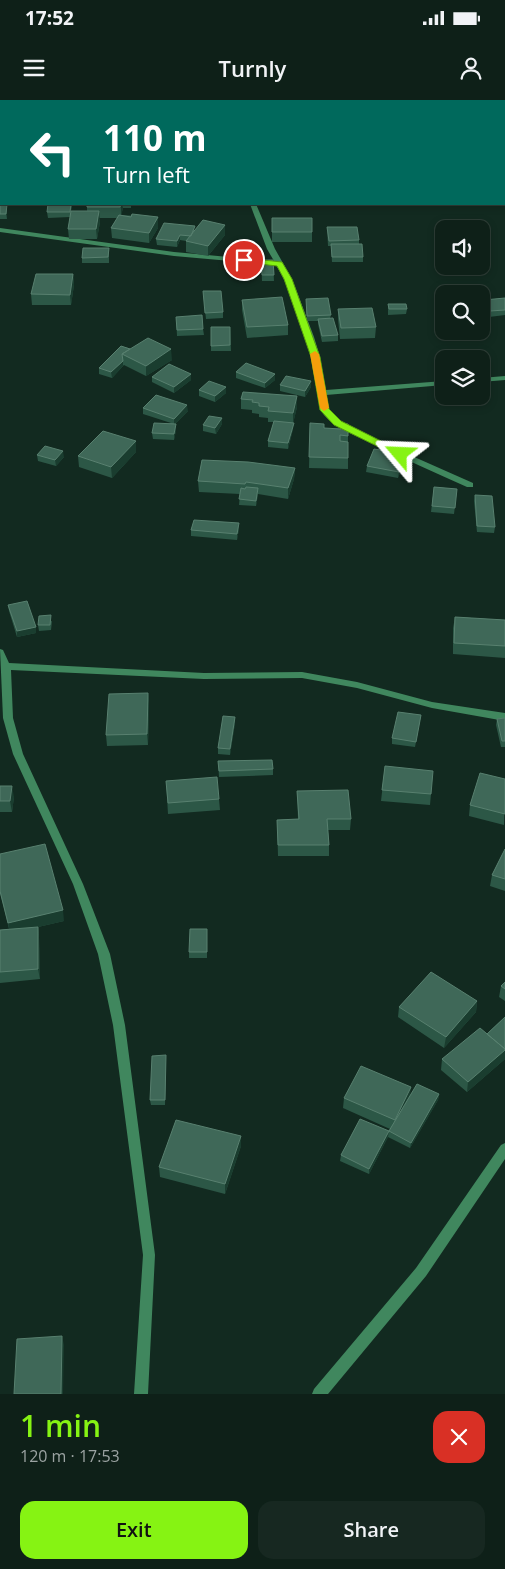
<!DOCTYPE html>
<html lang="en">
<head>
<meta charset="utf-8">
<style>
  body { margin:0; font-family:"Open Sans",sans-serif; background:#172821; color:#f1f3f6; height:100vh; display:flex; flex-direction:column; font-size:19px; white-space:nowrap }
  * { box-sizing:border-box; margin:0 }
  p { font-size:16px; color:#9ba3a2 }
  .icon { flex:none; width:28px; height:28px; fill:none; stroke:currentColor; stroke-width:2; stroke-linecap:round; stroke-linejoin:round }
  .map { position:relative; height:1294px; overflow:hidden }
  .drawer { display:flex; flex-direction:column; background:#0e2018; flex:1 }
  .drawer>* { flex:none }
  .guide { position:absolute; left:0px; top:0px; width:505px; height:105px; box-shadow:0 2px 8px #0003,0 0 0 1px #2e3e37; background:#00695c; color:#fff; overflow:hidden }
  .buttons { position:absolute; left:435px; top:120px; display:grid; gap:10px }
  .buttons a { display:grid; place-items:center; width:55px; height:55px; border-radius:10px; background:#0e2018; box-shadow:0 2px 8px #0003,0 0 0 1px #2e3e37; font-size:25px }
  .pin { position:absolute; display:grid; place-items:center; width:42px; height:42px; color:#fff; margin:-21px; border:2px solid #fff; border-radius:50%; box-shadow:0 1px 5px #0007 }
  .me { position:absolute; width:55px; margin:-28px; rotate:296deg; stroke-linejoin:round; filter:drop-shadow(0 0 4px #0008) }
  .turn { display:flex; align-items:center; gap:18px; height:105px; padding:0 20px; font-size:22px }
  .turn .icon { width:65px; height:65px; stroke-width:2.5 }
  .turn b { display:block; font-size:35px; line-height:42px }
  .round { display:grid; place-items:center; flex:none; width:52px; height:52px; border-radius:15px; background:#172821 }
  .head { display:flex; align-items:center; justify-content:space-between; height:85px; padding:0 20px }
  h1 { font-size:30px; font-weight:600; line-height:38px; color:#86f313 }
  .primary-button { display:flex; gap:10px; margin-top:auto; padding:10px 20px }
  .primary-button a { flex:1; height:58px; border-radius:15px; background:#86f313; color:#111; font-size:20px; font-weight:600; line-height:58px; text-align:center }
  .primary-button a+a { background:#172821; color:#f1f3f6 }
  .status { display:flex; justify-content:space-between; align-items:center; height:35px; padding:0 25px; background:#0e2018; direction:ltr }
  .status svg { height:14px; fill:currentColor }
  header { display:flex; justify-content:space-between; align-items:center; height:65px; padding:0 20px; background:#0e2018; font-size:22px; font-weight:600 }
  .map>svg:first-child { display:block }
</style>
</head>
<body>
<div class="status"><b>17:52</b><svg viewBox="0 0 49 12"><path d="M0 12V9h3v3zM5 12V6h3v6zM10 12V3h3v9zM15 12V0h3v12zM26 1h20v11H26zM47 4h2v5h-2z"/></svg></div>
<header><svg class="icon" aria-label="menu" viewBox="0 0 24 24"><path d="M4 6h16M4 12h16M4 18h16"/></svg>Turnly<svg class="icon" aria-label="person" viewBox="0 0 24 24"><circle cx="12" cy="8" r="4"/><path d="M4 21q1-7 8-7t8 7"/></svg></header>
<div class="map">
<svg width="505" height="1294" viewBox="0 0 505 1294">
  <rect width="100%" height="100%" fill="#122a20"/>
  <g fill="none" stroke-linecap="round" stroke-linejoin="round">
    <path fill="#40875e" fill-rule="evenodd" d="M12,0H18V1H12Z
      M450,0H456L457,1H451Z
      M504,49H505V55H504Z
      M504,82H505V86H504Z
      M250,104H256L275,149L292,179L314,237L320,257L326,290L444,281V285L326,295L329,309L340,321L403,352L473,383V387H467C434,372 402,358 370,342C353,334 333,328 322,312C317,304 315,269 312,257C305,228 291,190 276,165L174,156L0,132V128L174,152L274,161L267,149Z
      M505,276V280L481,282V278Z
      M0,549L3,550L9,563L204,573L302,572L357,582L432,602L505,613V621L432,608L357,588L302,578L204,579L11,570L13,618L23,654L83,784L110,854L125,925L155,1155L148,1294H134L143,1155L113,925L98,854L73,784L13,654L3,618Z
      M505,1043V1059L426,1176L328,1294H312L314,1289L416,1168L501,1045Z"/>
  </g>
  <path fill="#2c5746" d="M60,0H136V1H60Z
    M213,0H232V1H213Z
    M275,0H309V1H275Z
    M0,95L1,103L7,109V119H0Z
    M87,104H131V108H123L121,115L158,117V128L149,143L112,138L111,128L118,118H99L100,122L97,139H69L68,129L70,117L48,118L47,112L72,106L71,111H87Z
    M272,118H312V142H272Z
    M225,125V135L208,156L186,152V141L180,140L177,147L157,145L156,139L195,130Z
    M327,127L359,140V144L363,157V162H332L331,146H328Z
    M109,148V163H82V158Z
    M261,160H273L274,181H262Z
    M73,174L74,185L71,205H32L31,194Z
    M203,191L223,212V218L206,219Z
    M505,198V215L489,217L484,206V200Z
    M306,199L331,215L330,218L338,235V241L322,242L318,224V221H307Z
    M242,200L288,225V235L247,238L242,210Z
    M388,204L407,209L406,214L388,215Z
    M338,209L376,227L375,238L340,239L338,219Z
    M176,217L203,229L204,235L177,236Z
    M211,227H230L231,251H211Z
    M121,246L172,260L146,276L124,265L112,278L99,274V268Z
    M236,272L275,280L265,288L236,278Z
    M191,274V280L174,293L152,282V277Z
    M280,285L311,287L305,297L280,291Z
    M199,290L226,293L215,302L199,296Z
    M243,292L297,307L293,323V329L288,349L268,347V341L274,322H268V318L259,317V314L252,313V310L241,309V299Z
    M143,308L188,311L175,324H176V330L174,340L153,339L152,333L171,323L143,314Z
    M222,318V324L216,334L203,331V325Z
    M310,323L324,328L341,329L348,324V369L309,368Z
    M136,352L112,378L79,367L78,356Z
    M37,355L64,357L56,366L38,361Z
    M405,360L398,378L366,372L367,366Z
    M295,368L294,379L288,399L258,394L256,406L239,405L240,394L199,392L198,381Z
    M434,387L457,389L454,414L431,412Z
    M475,395L495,427L494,433L477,432L474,401Z
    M239,429L237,440L191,436V430Z
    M8,505L36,533L17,537L9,511Z
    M455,517L505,520V558L453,554V528Z
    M52,521L51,530L39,531L38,525Z
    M148,593L149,604L148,645L107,646L106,635Z
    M421,615L415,647L392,644V638Z
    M235,617V623L230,655L218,654V648Z
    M505,618V647H501L496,625L497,619Z
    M218,661L273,669V675L219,677Z
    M385,666L431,694L430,705L381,701Z
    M505,679L504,725L469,716L470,705Z
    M166,681L219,699L220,710L168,714Z
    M0,686L14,697L12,712H0Z
    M297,691L351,719L350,730H328L329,745V756H278L277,720L298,719Z
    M505,749V791L490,786L492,775Z
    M0,754L64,821L38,827L39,837L40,879L0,883V830L9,829L0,793Z
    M207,829V858H189V852Z
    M505,882V901L499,897L501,886Z
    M477,901L476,912L444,948L398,917L399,907Z
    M505,917V959L467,992L441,970L442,959L487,934Z
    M166,961L165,1005H151L150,1000Z
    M439,994L438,1000L410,1048L388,1037L389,1031L390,1029L343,1008L344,998Z
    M389,1031L388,1037L369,1074L340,1061L341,1055Z
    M241,1046L225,1094L160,1077L159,1067Z"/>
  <path fill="#1a3d2f" d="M7,104V119L6,114Z
    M121,104H122L123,108L121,118Z
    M99,111L100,122L97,139L96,129Z
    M158,117V128L149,143V133Z
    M225,125V135L208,156V146Z
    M180,135V140L177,147V141Z
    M73,174L74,185L71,205L70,195Z
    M171,249L172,260L146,276V266Z
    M123,261V265H124L112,278L111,272Z
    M191,274V280L174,293V287Z
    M275,274V280L265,288V283Z
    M311,281V287L305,297V291Z
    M226,287V293L215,302V296Z
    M297,296V307L293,324V313Z
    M187,305L188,311L174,325V319Z
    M222,318V324L216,334L215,328Z
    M294,323L293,329L288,349V343Z
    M176,324V330L174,340V334Z
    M136,341V352L112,378L111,367Z
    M63,351L64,357L56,366L55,360Z
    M406,354L405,360L398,378L399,372Z
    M295,368L294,379L288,399V388Z
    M258,388V394L256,406V401Z
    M239,423V429L237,440V434Z
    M36,527V533L17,537V531Z
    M148,593L149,604L148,645L147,634Z
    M235,617V623L230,655V649Z
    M12,686L14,697L12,712L10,701Z
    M63,810L64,821L38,827L39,837L40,879L38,869L10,833L8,823Z
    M477,901L476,912L444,948L446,937Z
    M505,950V959L467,992L468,982Z
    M411,987L410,997L395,1020Z
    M439,994L438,1000L410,1048L411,1043Z
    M389,1031L388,1037L369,1074V1069Z
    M241,1036V1046L225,1094V1084Z
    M62,1236L64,1245L63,1294H61Z"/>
  <path fill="#3f6858" stroke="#58806f" d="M23,0H57V1H24Z
    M82,0H135V1H82Z
    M275,0H288V1H275Z
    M325,0H360V1H325Z
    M0,15H1V24L0,26Z
    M0,29H1V37H0Z
    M0,44H1V57H0Z
    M0,103L7,104L6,114H0Z
    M48,104H71L70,112H47Z
    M87,104H121L120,107H87Z
    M71,111H99L96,129H68Z
    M132,114L158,117L149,133L111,128L119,115L131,117Z
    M272,118H312V132H272Z
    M203,120L225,125L208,146L186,141Z
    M164,123L195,126L191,136L180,135L177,141L156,139Z
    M327,127H357L359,140L329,141Z
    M331,144H362L363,157H332Z
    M83,148H109L108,157L82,158Z
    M261,160H273L274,175H262Z
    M36,174H73L70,195L31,194Z
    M203,191H221L223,212L205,213Z
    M282,197L288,225L247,227L242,200Z
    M328,198L331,215L307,216L306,199Z
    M505,198V210L490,211L484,200Z
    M388,204H406L407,209H389Z
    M372,208L376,227L341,228L338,209Z
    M202,215L203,229L177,230L176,217Z
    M333,218L338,235L322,236L318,219Z
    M211,227H230V245L211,246Z
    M148,238L171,249L146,266L122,254Z
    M121,246L130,249L122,254L123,261L111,272L99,268Z
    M246,263L275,274L265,283L236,272Z
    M169,264L191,274L174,287L152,277Z
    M286,276L311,281L305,291L280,285Z
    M209,281L226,287L215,296L199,290Z
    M243,292L297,296L293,313L268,311L269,307L259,306V303L252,302L253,300L241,299Z
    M156,295L187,305L174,319L143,308Z
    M209,316L222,318L215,328L203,325Z
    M274,321L294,323L288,343L268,341Z
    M154,323L176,324L174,334L152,333Z
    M310,323L324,324V328L341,329V324H348V336L340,335V341L348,342V358L309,357Z
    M103,331L136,341L111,367L78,356Z
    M45,346L63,351L55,360L37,355Z
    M374,349L406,354L399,372L367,366Z
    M202,360L248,362L295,368L288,388L246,382L245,384L198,381Z
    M246,387L258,388L256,401L239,399L241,388L245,389Z
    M434,387L457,389L455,408L432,406Z
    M475,395L492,396L495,427L477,426Z
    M194,420L239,423L237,434L191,430Z
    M27,501L36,527L17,531L8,505Z
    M51,515L50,525H38L39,516Z
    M455,517L505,520V546L454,543Z
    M148,593L147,634L106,635L109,594Z
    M398,612L421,615L416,642L392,638Z
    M223,616L235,617L230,649L218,648Z
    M505,618V641H502L497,619Z
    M272,660L273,669L219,671L218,661Z
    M385,666L433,671L431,694L382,690Z
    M480,673L505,679V714L470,705Z
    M217,677L219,699L168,703L166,681Z
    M0,686H12L10,701H0Z
    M348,690L351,719H327L329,745H278L277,720L299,719L297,691Z
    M45,744L63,810L8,823L0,791V754Z
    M505,749V779L492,775Z
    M38,827V869L0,872V830Z
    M190,829H207V852H189Z
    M431,872L477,901L446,937L399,907Z
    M505,882V889L501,886Z
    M505,917V949L487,934Z
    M480,928L505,949V950L468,982L442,959Z
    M166,955L165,1000H150L152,956Z
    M361,966L411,987L395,1020L344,998Z
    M417,984L439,994L411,1043L389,1031Z
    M360,1019L389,1031L369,1069L341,1055Z
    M176,1020L241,1036L225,1084L159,1067Z
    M62,1236L61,1294H14L17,1239Z"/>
  <path fill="#86f313" stroke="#579e0c" d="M244,158L282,162L292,179L320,257L329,309L341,321L403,352V356H397L334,325L320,310L311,257L284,179L277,166L242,162V159Z"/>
  <path fill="#f59e0b" d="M315,251L319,254L329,308L324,311L320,308L310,254Z"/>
</svg>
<div class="buttons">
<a><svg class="icon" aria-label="sound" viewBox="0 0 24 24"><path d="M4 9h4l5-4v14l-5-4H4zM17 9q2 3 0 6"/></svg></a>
<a><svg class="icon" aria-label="search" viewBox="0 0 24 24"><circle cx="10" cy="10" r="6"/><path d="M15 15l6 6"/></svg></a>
<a><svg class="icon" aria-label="layers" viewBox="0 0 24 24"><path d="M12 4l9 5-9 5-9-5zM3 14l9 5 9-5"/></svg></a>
</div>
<div class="pin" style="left:244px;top:160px;background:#d93025"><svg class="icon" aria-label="arrive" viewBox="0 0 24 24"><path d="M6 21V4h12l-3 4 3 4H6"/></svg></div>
<svg class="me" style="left:400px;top:354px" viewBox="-20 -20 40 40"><path d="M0-17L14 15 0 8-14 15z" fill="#86f313" stroke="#fff" stroke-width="4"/></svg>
<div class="guide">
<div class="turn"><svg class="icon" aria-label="left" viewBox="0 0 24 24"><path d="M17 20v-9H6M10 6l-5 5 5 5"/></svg><div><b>110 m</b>Turn left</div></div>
</div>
</div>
<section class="drawer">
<div class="head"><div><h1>1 min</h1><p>120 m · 17:53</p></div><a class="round" style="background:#d93025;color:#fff"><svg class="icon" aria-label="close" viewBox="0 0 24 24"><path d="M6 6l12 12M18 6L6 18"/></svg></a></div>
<div class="primary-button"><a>Exit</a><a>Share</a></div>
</section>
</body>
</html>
